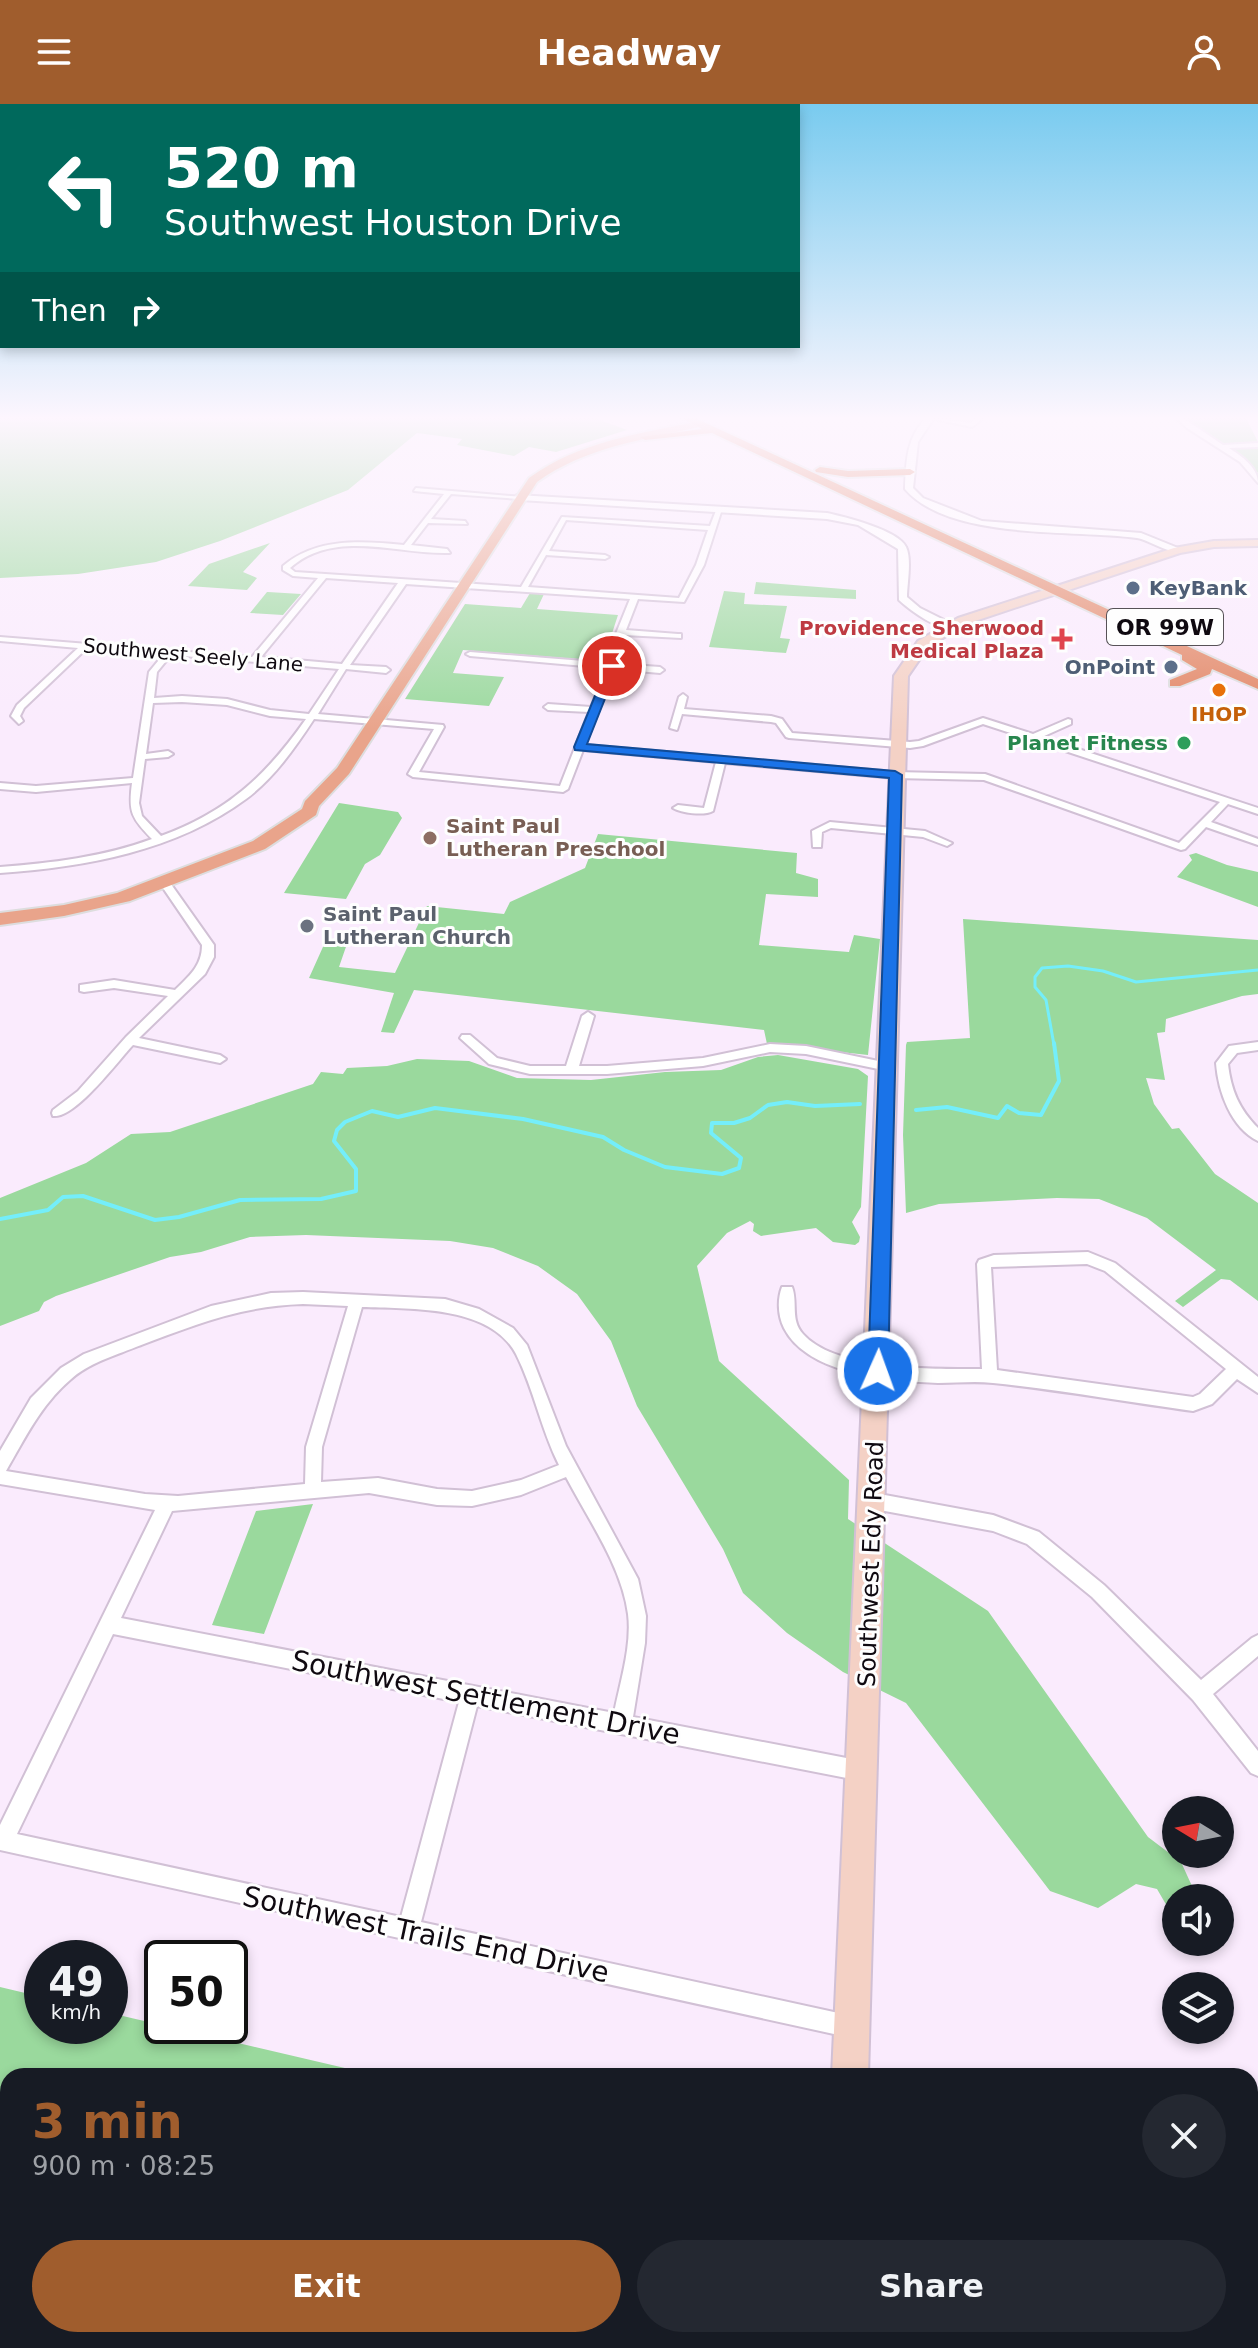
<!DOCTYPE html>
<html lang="en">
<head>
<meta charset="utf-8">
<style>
  body { margin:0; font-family:"DejaVu Sans",sans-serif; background:#242831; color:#f1f3f6; height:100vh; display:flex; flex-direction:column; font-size:30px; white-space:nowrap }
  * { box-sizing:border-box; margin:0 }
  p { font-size:26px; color:#9ea1a6 }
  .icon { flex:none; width:44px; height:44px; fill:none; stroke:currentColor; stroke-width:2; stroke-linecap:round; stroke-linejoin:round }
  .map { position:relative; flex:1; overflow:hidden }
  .sheet { position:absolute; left:0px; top:1964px; width:1258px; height:280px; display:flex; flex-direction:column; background:#171b24; border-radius:24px 24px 0 0; box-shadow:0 4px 12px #0003 }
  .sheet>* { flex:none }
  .top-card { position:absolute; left:0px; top:0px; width:800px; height:244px; box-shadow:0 4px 12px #0003; background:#00695c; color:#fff; overflow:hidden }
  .needle { width:52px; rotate:280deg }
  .fabs { position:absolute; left:1162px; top:1692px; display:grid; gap:16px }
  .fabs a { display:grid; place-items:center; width:72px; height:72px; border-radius:50%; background:#171b24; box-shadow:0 4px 12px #0003; font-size:40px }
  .speed { position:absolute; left:24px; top:1836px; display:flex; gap:16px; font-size:40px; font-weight:700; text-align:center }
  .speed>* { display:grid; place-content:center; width:104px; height:104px; border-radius:50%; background:#171b24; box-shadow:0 4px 12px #0003; line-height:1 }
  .speed small { font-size:20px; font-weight:400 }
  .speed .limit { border:4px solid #111; border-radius:12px; background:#fff; color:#111 }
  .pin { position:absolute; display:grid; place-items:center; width:68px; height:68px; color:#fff; margin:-34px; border:4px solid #fff; border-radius:50%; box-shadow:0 2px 8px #0007 }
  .me { position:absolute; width:88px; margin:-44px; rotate:2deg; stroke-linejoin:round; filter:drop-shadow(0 0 6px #0008) }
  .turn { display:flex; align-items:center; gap:28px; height:168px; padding:0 32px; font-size:36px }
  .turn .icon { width:104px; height:104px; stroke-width:2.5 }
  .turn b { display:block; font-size:56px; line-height:68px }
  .then { display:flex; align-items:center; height:76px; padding:0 32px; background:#0003; gap:16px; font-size:30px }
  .round { display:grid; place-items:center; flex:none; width:84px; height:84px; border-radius:42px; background:#242831 }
  .overview { display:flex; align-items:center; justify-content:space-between; height:136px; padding:0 32px }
  h1 { font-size:48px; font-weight:700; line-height:60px; color:#a05d2d }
  .cta { display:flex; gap:16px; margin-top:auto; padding:16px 32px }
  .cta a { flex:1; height:92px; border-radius:48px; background:#a05d2d; color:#fff; font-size:32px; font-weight:700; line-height:92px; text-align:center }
  .cta a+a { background:#242831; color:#f1f3f6 }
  header { display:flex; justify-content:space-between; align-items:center; height:104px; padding:0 32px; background:#a05d2d; color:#fff; font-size:36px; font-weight:700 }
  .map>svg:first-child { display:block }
</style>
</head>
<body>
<header><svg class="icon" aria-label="menu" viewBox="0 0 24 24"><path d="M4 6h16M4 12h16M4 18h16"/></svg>Headway<svg class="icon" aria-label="person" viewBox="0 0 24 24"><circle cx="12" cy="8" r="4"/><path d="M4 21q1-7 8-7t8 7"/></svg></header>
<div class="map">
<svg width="1258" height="2244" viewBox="0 0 1258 2244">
  <rect width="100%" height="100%" fill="#faebfd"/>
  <path fill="#9ad99d" d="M0,314H595L627,326L556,348L529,343L514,352L457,341L462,335L417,329L348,386L220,437L156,458L78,470L0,474Z
    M1183,314H1246L1258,338V369L1237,349Z
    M270,439L243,468L257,474L247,486L188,482L209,460Z
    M756,478L856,486V495L754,490Z
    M724,487L745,489L744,500L787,502L780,534L790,535L786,549L709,543Z
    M267,488H268L301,490L283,511L250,509Z
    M530,489L544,490L537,505L618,511L603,557L463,546L453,569L504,573L489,602L405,595L465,500L521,504Z
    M339,699L398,708L402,714L380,751L365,760L346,795L284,789Z
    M598,730L797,749L796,769L818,775V793L766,790L759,841L849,848L854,831L880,835L868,951L767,940L764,926L414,886L394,929L381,928L394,889L309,874L327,834L348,837L339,863L395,869L427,802L504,810L510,798L585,764Z
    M1196,749L1227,761L1258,768V803L1177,773L1192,756L1189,751Z
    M963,815L1258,836V890L1242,892L1166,915L1165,928L1157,929L1165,976L1146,974L1154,1000L1172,1025L1179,1024L1215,1070L1258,1099V1197L1230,1176L1221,1175L1183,1203L1175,1197L1216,1166L1147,1114L1099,1095L1057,1094L939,1100L906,1109L903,1031L906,941L907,938L970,934Z
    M778,951L858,965L868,972L861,1103L852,1118L860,1133L859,1138L855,1141L833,1138L816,1124L761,1132L753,1127L754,1120L750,1117L727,1129L697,1162L719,1257L849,1376L848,1415L988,1507L1148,1733L1181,1758L1197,1793L1176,1794V1810L1171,1809L1157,1785L1136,1780L1098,1804L1050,1787L906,1599L843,1568L787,1529L743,1489L723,1445L637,1302L611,1237L577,1190L538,1162L493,1144L450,1137L306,1131L250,1133L201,1148L170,1153L56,1192L44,1198L39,1207L0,1222V1094L86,1059L131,1030L170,1028L313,980L321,968L343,970L347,964L387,962L417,955L469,957L517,974L591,976L665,968L721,966L758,953Z
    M313,1400L264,1530L212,1521L256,1407Z
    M0,1883L42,1893V1922H110V1909L379,1972H8V2117L0,2115Z"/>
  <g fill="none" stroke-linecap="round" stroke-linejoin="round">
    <path stroke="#74eefa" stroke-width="3" d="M1054,941L1046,896L1035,883V873L1042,864L1068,862L1103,867L1136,878L1258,866"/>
    <path stroke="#74eefa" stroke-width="4" d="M916,1006L947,1003L998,1014L1007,1002L1019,1009L1041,1011L1059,977L1054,939
      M0,1115L48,1106L63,1093L83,1092L155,1116L179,1113L240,1096L321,1095L356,1087V1065L334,1037L337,1026L345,1018L372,1007L398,1013L435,1004L523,1015L603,1033L624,1046L665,1063L722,1070L739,1064L741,1054L711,1029L712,1019H734L750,1014L768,1001L787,998L815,1002L860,1000"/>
    <g stroke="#d1c0d5" stroke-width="4">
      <path id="minor" d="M929,314L971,319L976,314H983L972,323Z
        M1176,314H1183L1223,341L1258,339V343L1229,344C1241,352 1258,363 1258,379L1240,358L1187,324Z
        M416,384L523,393L520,395L451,390L431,415L465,417L467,420L428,419L411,441L447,445L450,449C398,451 335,424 290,464L295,468L521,483L562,413L710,422L717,404L722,405L704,461L684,498L638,495L626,526L678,530H681V534L624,531L619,542L617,560L660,563L664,566L660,569L615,565L585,641L895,668L985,670L1179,739L1220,698L983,620L923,642L910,644L789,634L786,633L776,619L771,618L682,610L677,626L670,624L679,593L683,590L687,593L684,605L771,612L782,615L792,629L910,638L919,637L983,614L1033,630L1068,615L1071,616V620L1042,633L1258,704V710L1228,700L1211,718L1258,735V741L1206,723L1185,745L1181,746L984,676L895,674L725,659L713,707C704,712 682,709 673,704L678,701L704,704L716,658L583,646L568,685L563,688L413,673L408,670L434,625L314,615C295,644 274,674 246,695C176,747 85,763 0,769V763C52,759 103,753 152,735C132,714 128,709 132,679L36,688L0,685V679L36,682L133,674L149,568L163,551L87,544L24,604L20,612L23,617L19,620L11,612L17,601L78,544L0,537V533L252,553L318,474L293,472L283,466V462C317,433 362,437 404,441L444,390L414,387ZM566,416L708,426L696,461L679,494L528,483L546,451L605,455L609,453L605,451L549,447ZM326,474L398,479L342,560L261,553ZM406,480L630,495L611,542L609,559L470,548L466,550L470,552L607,564L591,603L548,600L544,603L548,606L589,608L560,682L419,668L444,623L443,621L318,610L346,565L386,569L390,566L386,563L350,561ZM171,551L339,565L309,610L270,606L227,595L182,592L154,594L157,568ZM182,598L227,601L270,612L306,615C266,672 227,708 161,732L142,712L139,699L145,655L168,653L173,650L168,647L146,650L153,599Z
        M830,718L925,727L952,739L947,742L923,733L831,724L822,728L821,743H813L812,727Z
        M164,775L168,776L214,841V853L205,870L139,934L220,951L226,955L220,959L133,941C118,957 75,1015 53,1012L52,1009L53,1006L78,987L126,933L168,892L114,884L84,888L80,887V881L114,876L175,886C189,872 202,862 202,841L159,778Z
        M588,908L594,912L579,962H607L703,954L770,940L806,942L888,959L894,963L888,967L806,950L770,948L703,962L607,970H530L489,960L460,934L462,931H470L497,954L530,962H566L582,912Z
        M1258,938V946L1237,949L1228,960C1231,986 1239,1005 1258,1024V1037C1231,1024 1218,987 1216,959L1229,942Z
        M1088,1148L1115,1159L1258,1273V1289L1237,1275L1212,1300L1193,1307C1127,1298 1060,1286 993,1279C975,1277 956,1279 938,1279C891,1277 808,1271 784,1224C778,1212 777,1196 782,1183H792C798,1198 790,1216 803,1230C836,1267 935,1265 982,1265L977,1160L979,1156L994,1151ZM1087,1160L1105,1167L1226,1265L1200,1290L1193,1293L997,1266L991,1163Z
        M303,1188L445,1195L479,1205L513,1224L527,1241L566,1342L638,1475L646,1512L645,1539L633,1613L862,1657L869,1660L872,1667L869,1674L862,1677L477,1602L421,1818L852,1912L860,1915L863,1923L860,1931L852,1934L0,1746V1721L155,1406L0,1380V1347L31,1294L61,1264L84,1250L211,1202L271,1189ZM303,1200L348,1202L306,1343L305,1380L178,1392L145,1390L6,1367C25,1334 41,1301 70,1276C88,1259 114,1252 136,1243C194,1221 240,1202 303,1200ZM362,1203C410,1205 490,1201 516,1250C534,1285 541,1326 559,1361L521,1376L472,1387L437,1385L378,1374L321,1378L322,1343ZM566,1373C588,1415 622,1463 628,1510C632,1542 620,1578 614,1609L121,1514L172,1407L369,1389L437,1401L472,1402L521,1391ZM113,1530L459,1598L401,1813L17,1730Z
        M874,1389L993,1411L1039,1428L1104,1481L1201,1576L1252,1534L1258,1531V1552L1213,1590L1258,1647V1672L1251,1669L1193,1596L1092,1493L1027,1440L993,1427L874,1405L868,1402L866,1397L868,1392Z"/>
    </g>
    <g stroke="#d1c0d5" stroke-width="4">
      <path id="tertiary" d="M926,314H934L918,338L913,384L923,394L982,417L1141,429L1183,446C1170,452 1150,436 1137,434C1072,425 950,437 905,385C906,359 906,334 926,314Z
        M517,391L827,409C845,413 898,426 906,443C912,455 907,480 907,493L920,504L956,522C941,530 910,506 899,496L898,445L858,421L827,415L520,396Z"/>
    </g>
    <g stroke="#d1c0d5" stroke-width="4">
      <path id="secondary" d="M1258,436V442L1214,443L1180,449L966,520L928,543L908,572L868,1972H832L894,572L918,537L958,514L1174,444L1214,437Z
        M820,2236H860V2244H820Z"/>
    </g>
    <g stroke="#ddddde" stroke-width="4">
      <path id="primary" d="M699,317L703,318V322C644,336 587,342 537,378L349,670L319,702L316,711L265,745L130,797L64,812L0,821V809L64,801L117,789L253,737L302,705L305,697L337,664L529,374C580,337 639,330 699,317Z"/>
    </g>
    <g stroke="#ddddde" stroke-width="4">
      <path id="trunk" d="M682,314H695L1258,575V585L1212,565L1210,570L1180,582H1170V576L1197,565L1182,556V551L712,329L645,336L640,333L702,325Z
        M820,363L848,367L910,365L915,368L910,371L848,373L816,368L815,366Z"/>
    </g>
    <use href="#minor" fill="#fff" fill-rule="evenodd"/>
    <use href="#tertiary" fill="#fff" fill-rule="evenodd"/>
    <use href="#secondary" fill="#f4d1c5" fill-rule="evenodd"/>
    <use href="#primary" fill="#e9a48b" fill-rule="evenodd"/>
    <use href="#trunk" fill="#e28664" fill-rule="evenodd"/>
  </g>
  <linearGradient id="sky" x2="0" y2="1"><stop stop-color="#79cbef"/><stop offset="0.5" stop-color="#fdf6fe"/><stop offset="1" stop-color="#fdf6fe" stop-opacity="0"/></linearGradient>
  <rect width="1258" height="628" fill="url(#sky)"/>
  <path fill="#1a73e8" stroke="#114b97" stroke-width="2" d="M608,560L618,562L587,640L895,667L902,671L888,1267L885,1273L878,1276L871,1273L868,1267L889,674L575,646L574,643Z"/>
  <g fill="#5c6f8a" stroke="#fefefe" stroke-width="3">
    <circle cx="1133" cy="484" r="8"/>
    <circle cx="1171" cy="563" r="8"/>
  </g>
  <path fill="#e0444e" stroke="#fefefe" stroke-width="3" d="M1058 523h8v8h8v8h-8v8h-8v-8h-8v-8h8z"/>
  <circle fill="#e8710a" stroke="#fefefe" stroke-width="3" cx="1219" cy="586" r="8"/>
  <circle fill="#2e9e5b" stroke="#fefefe" stroke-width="3" cx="1184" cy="639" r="8"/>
  <circle fill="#8d6e63" stroke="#fefefe" stroke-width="3" cx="430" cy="734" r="8"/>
  <circle fill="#6b7280" stroke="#fefefe" stroke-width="3" cx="307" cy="822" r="8"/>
  <g text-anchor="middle" stroke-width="6" stroke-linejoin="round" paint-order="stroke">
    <g font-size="20" font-weight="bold" fill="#4e5e75" stroke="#fefefe" text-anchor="start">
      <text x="1149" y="491">KeyBank</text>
      <text x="1155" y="570" text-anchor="end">OnPoint</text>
    </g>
    <g font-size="20" font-weight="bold" fill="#be3a42" stroke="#fefefe" text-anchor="end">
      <text x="1044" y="531">Providence Sherwood<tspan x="1044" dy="23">Medical Plaza</tspan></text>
    </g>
    <g font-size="20" fill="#0f0910" stroke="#fefefe">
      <text transform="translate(193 551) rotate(5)" y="7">Southwest Seely Lane</text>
    </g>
    <g font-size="20" font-weight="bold" fill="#c56008" stroke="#fefefe">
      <text x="1219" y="617">IHOP</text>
    </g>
    <g font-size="20" font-weight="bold" fill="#27864d" stroke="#fefefe" text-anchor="end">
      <text x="1168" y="646">Planet Fitness</text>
    </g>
    <g font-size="20" font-weight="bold" fill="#785e54" stroke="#fefefe" text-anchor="start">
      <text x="446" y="729">Saint Paul<tspan x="446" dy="23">Lutheran Preschool</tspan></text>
    </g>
    <g font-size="20" font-weight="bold" fill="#5b616d" stroke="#fefefe" text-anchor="start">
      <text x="323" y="817">Saint Paul<tspan x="323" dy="23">Lutheran Church</tspan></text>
    </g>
    <rect fill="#fefefe" stroke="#575257" stroke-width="2" x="1107" y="505" width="116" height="36" rx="6"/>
    <g font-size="22" font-weight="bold" fill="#0f0910">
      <text x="1165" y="531">OR 99W</text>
    </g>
    <g font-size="24" fill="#0f0910" stroke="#fefefe">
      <text transform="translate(871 1460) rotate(-88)" y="8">Southwest Edy Road</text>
    </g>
    <g font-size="28" fill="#0f0910" stroke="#fefefe">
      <text transform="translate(486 1593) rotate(11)" y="10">Southwest Settlement Drive</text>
      <text transform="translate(426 1830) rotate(12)" y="10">Southwest Trails End Drive</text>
    </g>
  </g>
</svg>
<div class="fabs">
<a><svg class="needle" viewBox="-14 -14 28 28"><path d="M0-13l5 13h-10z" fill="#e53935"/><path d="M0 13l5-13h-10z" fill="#9ea1a6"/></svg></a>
<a><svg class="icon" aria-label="sound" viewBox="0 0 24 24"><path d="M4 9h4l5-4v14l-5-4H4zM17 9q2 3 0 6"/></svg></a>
<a><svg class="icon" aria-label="layers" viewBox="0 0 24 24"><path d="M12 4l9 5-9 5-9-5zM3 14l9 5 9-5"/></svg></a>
</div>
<div class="speed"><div>49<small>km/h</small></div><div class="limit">50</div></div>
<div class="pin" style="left:612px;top:562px;background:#d93025"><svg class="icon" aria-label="arrive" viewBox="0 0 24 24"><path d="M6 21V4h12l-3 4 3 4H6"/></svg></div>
<svg class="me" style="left:878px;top:1267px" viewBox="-20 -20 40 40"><circle r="17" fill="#1a73e8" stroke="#fff" stroke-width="3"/><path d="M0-11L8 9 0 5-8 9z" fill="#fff"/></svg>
<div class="top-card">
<div class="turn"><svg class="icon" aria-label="left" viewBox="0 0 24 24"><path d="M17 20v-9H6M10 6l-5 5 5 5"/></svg><div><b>520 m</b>Southwest Houston Drive</div></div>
<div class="then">Then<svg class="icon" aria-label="right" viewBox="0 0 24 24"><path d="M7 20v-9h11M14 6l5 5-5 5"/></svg></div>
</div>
<section class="sheet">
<div class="overview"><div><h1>3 min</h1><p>900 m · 08:25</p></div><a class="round"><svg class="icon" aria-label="close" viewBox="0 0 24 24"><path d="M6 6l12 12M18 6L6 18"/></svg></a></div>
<div class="cta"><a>Exit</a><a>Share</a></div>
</section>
</div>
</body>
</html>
